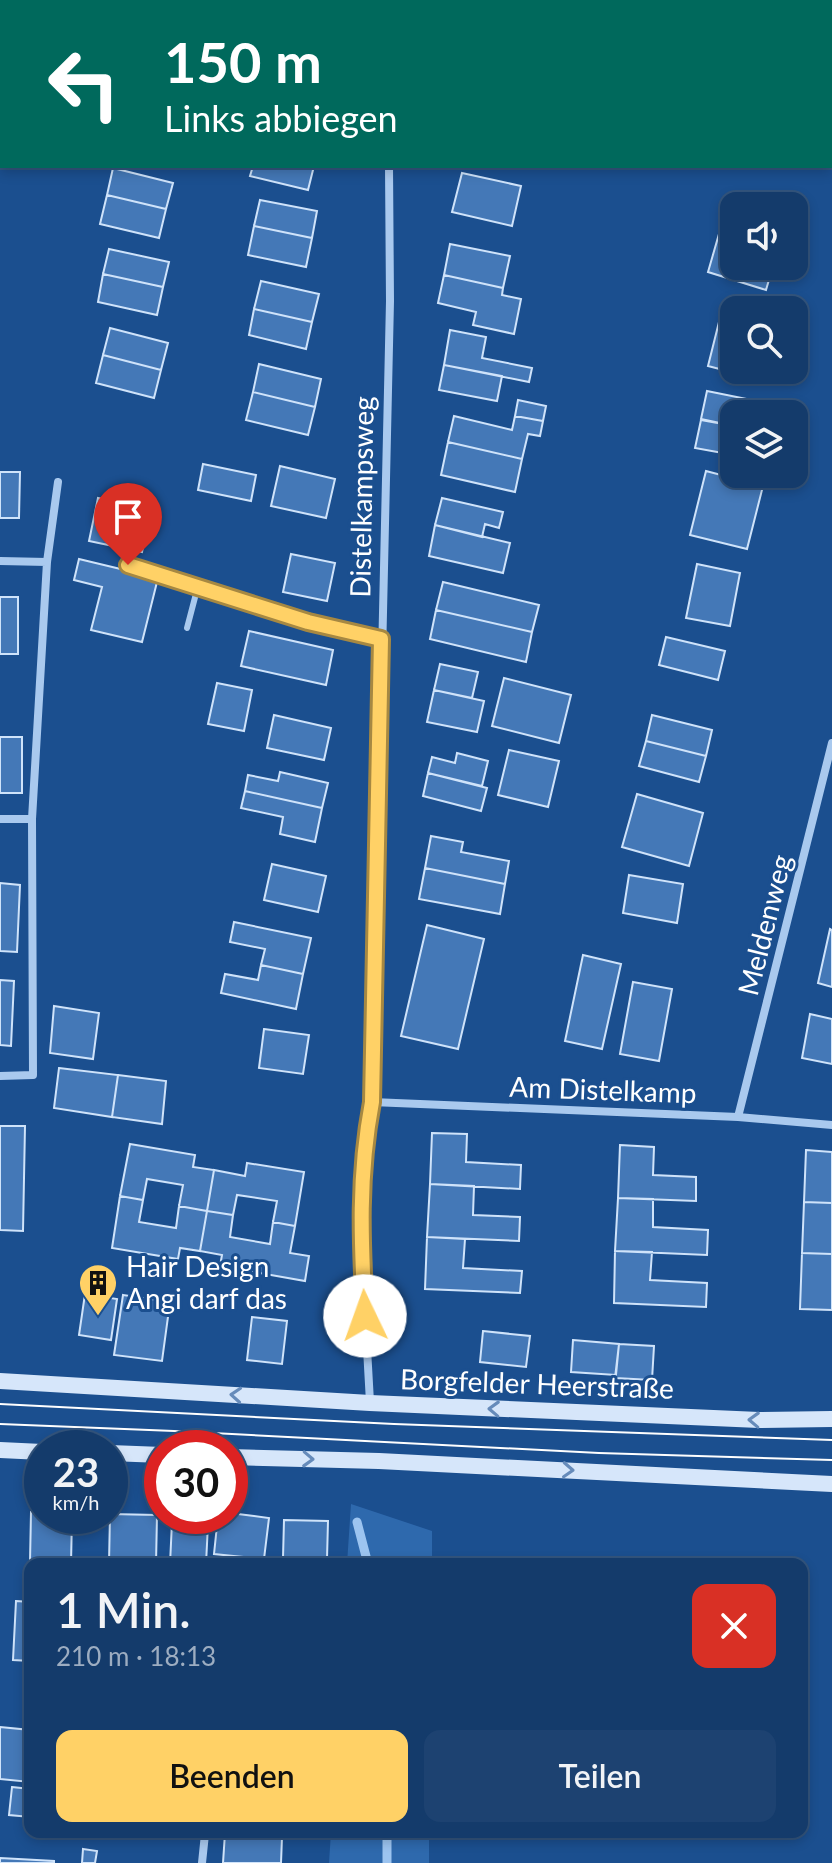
<!DOCTYPE html>
<html lang="de">
<head>
<meta charset="utf-8">
<style>
  body { margin:0; font-family:Lato,sans-serif; background:#1d4271; color:#f1f3f6; height:100vh; display:flex; flex-direction:column; font-size:30px; white-space:nowrap }
  * { box-sizing:border-box; margin:0 }
  p { font-size:26px; color:#9dadc1 }
  .icon { flex:none; width:44px; height:44px; fill:none; stroke:currentColor; stroke-width:2; stroke-linecap:round; stroke-linejoin:round }
  .map { position:relative; flex:1; overflow:hidden }
  .sheet { position:absolute; left:24px; top:1558px; width:784px; height:280px; display:flex; flex-direction:column; background:#143b6b; border-radius:16px; box-shadow:0 4px 12px #0003,0 0 0 2px #33557e }
  .sheet>* { flex:none }
  .hud { position:absolute; left:0px; top:0px; width:832px; height:168px; box-shadow:0 4px 12px #0003,0 0 0 2px #33557e; background:#00695c; color:#fff; overflow:hidden }
  .buttons { position:absolute; left:720px; top:192px; display:grid; gap:16px }
  .buttons a { display:grid; place-items:center; width:88px; height:88px; border-radius:16px; background:#143b6b; box-shadow:0 4px 12px #0003,0 0 0 2px #33557e; font-size:40px }
  .speed { position:absolute; left:24px; top:1430px; display:flex; gap:16px; font-size:40px; font-weight:700; text-align:center }
  .speed>* { display:grid; place-content:center; width:104px; height:104px; border-radius:50%; background:#143b6b; box-shadow:0 4px 12px #0003,0 0 0 2px #33557e; line-height:1 }
  .speed small { font-size:20px; font-weight:400 }
  .speed .limit { border:12px solid #d22; background:#fff; color:#111 }
  .pin { position:absolute; display:grid; place-items:center; width:68px; height:68px; color:#fff; margin:-82px -34px; border-radius:50% 50% 50% 0; rotate:-45deg; box-shadow:0 0 8px #0007 }
  .pin .icon { rotate:45deg }
  .me { position:absolute; width:88px; margin:-44px; rotate:357deg; stroke-linejoin:round; filter:drop-shadow(0 0 6px #0008) }
  .turn { display:flex; align-items:center; gap:28px; height:168px; padding:0 32px; font-size:36px }
  .turn .icon { width:104px; height:104px; stroke-width:2.5 }
  .turn b { display:block; font-size:56px; line-height:68px }
  .round { display:grid; place-items:center; flex:none; width:84px; height:84px; border-radius:16px; background:#1d4271 }
  .head { display:flex; align-items:center; justify-content:space-between; height:136px; padding:0 32px }
  h1 { font-size:48px; font-weight:600; line-height:60px }
  .cta { display:flex; gap:16px; margin-top:auto; padding:16px 32px }
  .cta a { flex:1; height:92px; border-radius:16px; background:#ffd166; color:#111; font-size:32px; font-weight:600; line-height:92px; text-align:center }
  .cta a+a { background:#1d4271; color:#f1f3f6 }
  .map>svg:first-child { display:block }
</style>
</head>
<body>
<div class="map">
<svg width="832" height="1863" viewBox="0 0 832 1863">
  <rect width="100%" height="100%" fill="#1b4f8f"/>
  <path fill="#2e69ad" d="M351,1504L432,1531V1564H347Z
    M331,1832H429V1863H329Z"/>
  <g fill="none" stroke-linecap="round" stroke-linejoin="round">
    <path stroke="#9cc4f0" stroke-width="9" d="M357,1522L368,1564
      M387,1832V1863"/>
  </g>
  <path fill="#4478b7" stroke="#cfe3fa" stroke-width="2" d="M253,166H314L308,190L250,176Z
    M113,168L173,183L166,209L107,195Z
    M462,173L521,186L512,226L452,212Z
    M107,195L166,209L159,238L100,224Z
    M260,200L317,211L312,238L254,226Z
    M254,226L312,238L306,267L248,255Z
    M721,227L734,230V266H773L766,290L708,272Z
    M450,244L510,256L503,288L444,275Z
    M109,249L169,262L163,287L103,274Z
    M103,274L163,287L157,315L98,302Z
    M444,275L503,288L502,295L521,299L514,334L473,325L476,312L438,303Z
    M261,281L319,294L312,322L254,309Z
    M254,309L312,322L306,349L249,335Z
    M721,314L734,317V370H778L774,383L708,366Z
    M110,328L168,343L161,370L103,355Z
    M450,330L486,337L482,358L532,368L529,382L444,365Z
    M103,355L161,370L154,398L96,383Z
    M259,364L321,379L315,407L253,392Z
    M444,365L502,376L497,401L439,390Z
    M707,391L766,403L764,414H734V426L701,419Z
    M253,392L315,407L308,435L246,420Z
    M518,400L546,406L543,421L515,416Z
    M454,416L512,430L515,416L543,421L540,436L528,434L522,459L448,442Z
    M701,420L734,426V455L695,448Z
    M448,442L522,459L515,492L441,475Z
    M203,464L256,475L251,501L198,490Z
    M280,466L335,479L326,518L271,506Z
    M706,471L763,486L747,549L690,535Z
    M0,472H20L19,518H0Z
    M98,498L151,509L142,552L89,541Z
    M442,498L503,512L499,528L485,524L482,537L435,525Z
    M435,525L510,543L503,573L429,556Z
    M291,554L335,563L327,601L283,592Z
    M79,559L158,578L142,642L91,630L102,587L74,580Z
    M697,564L740,573L730,626L686,618Z
    M443,582L539,605L532,632L436,610Z
    M0,597H18V654H0Z
    M436,610L532,632L526,662L430,639Z
    M249,631L333,650L326,685L241,666Z
    M666,637L725,651L718,680L659,665Z
    M440,664L478,672L472,698L434,690Z
    M504,678L571,695L559,743L492,726Z
    M217,683L252,690L244,731L208,724Z
    M434,690L484,701L477,732L427,722Z
    M274,715L331,728L324,760L267,748Z
    M652,715L712,730L706,756L646,741Z
    M0,737H22V793H0Z
    M646,741L706,756L699,782L639,766Z
    M509,750L559,761L548,807L498,795Z
    M457,753L488,761L482,786L428,773L432,757L455,763Z
    M280,772L328,783L322,808L245,791L248,775L278,781Z
    M428,773L487,788L481,811L423,796Z
    M245,791L322,808L315,842L280,834L283,817L241,808Z
    M637,794L703,813L689,866L622,847Z
    M431,836L463,842L461,852L509,861L505,884L425,868Z
    M272,864L326,876L318,912L264,900Z
    M425,868L505,884L500,914L419,899Z
    M629,875L683,884L677,923L623,913Z
    M0,883L20,885L17,952L0,951Z
    M234,922L311,938L303,974L261,965L265,949L230,942Z
    M427,925L484,939L458,1049L401,1036Z
    M830,929L832,930V987L818,983Z
    M583,955L621,964L602,1049L565,1041Z
    M261,965L303,974L296,1009L221,993L225,974L258,980Z
    M0,980L14,981L11,1046L0,1045Z
    M633,982L672,989L659,1061L620,1054Z
    M54,1006L99,1013L93,1059L50,1053Z
    M810,1014L832,1019V1064L802,1058Z
    M264,1029L309,1035L303,1074L259,1068Z
    M59,1068L118,1075L112,1117L54,1108Z
    M118,1075L166,1081L162,1124L112,1117Z
    M0,1126H25L23,1231L0,1230Z
    M432,1133L467,1134L466,1162L521,1165L520,1189L430,1184Z
    M130,1144L195,1155L193,1167L214,1170L207,1211L179,1206L183,1185L147,1179L143,1200L120,1196Z
    M620,1145L654,1147L653,1175L696,1177V1201L618,1198Z
    M806,1150L832,1152V1203L804,1202Z
    M247,1163L304,1172L295,1226L273,1222L277,1201L237,1195L233,1215L207,1211L214,1170L245,1176Z
    M430,1184L474,1186L473,1215L520,1217L519,1241L427,1237Z
    M120,1196L143,1200L139,1222L176,1228L179,1206L207,1211L200,1251L180,1248L178,1259L112,1248Z
    M618,1198L653,1199V1227L708,1230L707,1255L615,1251Z
    M804,1202L832,1203V1254L802,1253Z
    M207,1211L233,1215L230,1237L270,1244L273,1222L295,1226L290,1253L309,1256L305,1281L220,1266L222,1255L200,1251Z
    M427,1237L465,1239L463,1268L522,1271L520,1293L425,1289Z
    M615,1251L652,1252L650,1280L707,1283L706,1307L614,1303Z
    M802,1253L832,1254V1310L800,1309Z
    M85,1294L117,1299L111,1340L79,1335Z
    M123,1295L170,1302L162,1361L114,1355Z
    M252,1317L287,1321L282,1364L247,1360Z
    M483,1331L530,1336L526,1367L480,1362Z
    M573,1340L619,1344L616,1375L571,1372Z
    M619,1344L654,1346L652,1380L615,1378Z
    M31,1512H42V1516H72L71,1564L30,1562Z
    M230,1513L269,1518L264,1559L214,1554L218,1516H230Z
    M110,1514L157,1515L156,1564H109Z
    M284,1520L328,1521L327,1559L283,1558Z
    M172,1522L208,1524L206,1564H170Z
    M16,1601L30,1602V1661L13,1660Z
    M0,1727L30,1730V1782L0,1779Z
    M12,1787L30,1789V1817L9,1815Z
    M225,1833L282,1837L281,1863H223Z
    M83,1849L97,1851L95,1863H82Z
    M0,1858L54,1861V1863H0Z"/>
  <g fill="none" stroke-linecap="round" stroke-linejoin="round">
    <path stroke="#a9c9ee" stroke-width="6" d="M128,565L308,622L381,639
      M187,628L198,586"/>
    <path stroke="#a9c9ee" stroke-width="8" d="M391,2V0
      M0,561L47,562L32,819
      M47,562L58,482
      M0,819H32L33,1075L0,1076
      M372,1102L738,1117L832,1125
      M738,1117L832,743
      M370,1402L360,1223L363,1151L372,1102L390,301L389,166
      M202,1863L205,1834"/>
    <path stroke="#d6e6fa" stroke-width="16" d="M0,1381L370,1403L759,1420L832,1419
      M0,1450L42,1452
      M110,1453L162,1455
      M230,1457L379,1461L832,1484"/>
    <path stroke="#fff" stroke-width="2" d="M0,1404L394,1424L832,1440
      M0,1424L174,1431L599,1453L832,1460"/>
  </g>
  <defs><path id="oneway-chevron" d="M-2-3.5L2.5 0L-2 3.5" fill="none" stroke-width="1.6" stroke-linecap="round" stroke-linejoin="round" transform="scale(2)"/></defs>
  <g stroke="#668bba">
    <use href="#oneway-chevron" transform="translate(236 1395) rotate(-176)"/>
    <use href="#oneway-chevron" transform="translate(494 1409) rotate(-178)"/>
    <use href="#oneway-chevron" transform="translate(754 1420) rotate(-178)"/>
    <use href="#oneway-chevron" transform="translate(308 1459) rotate(2)"/>
    <use href="#oneway-chevron" transform="translate(568 1470) rotate(3)"/>
  </g>
  <g fill="none" stroke-linecap="round" stroke-linejoin="round">
    <g stroke="#a68842" stroke-width="20">
      <path id="route" d="M128,565L308,622L381,639L372,1102C358,1176 361,1241 365,1316"/>
    </g>
    <use href="#route" stroke="#ffd166" stroke-width="14"/>
  </g>
  <defs>
    <g id="building-pin" transform="scale(2)"><path d="M0 17L-7.5 6A9.5 9.5 0 1 1 7.5 6Z" fill="#ffd166" stroke="#1b4f8f"/><path d="M-4-6H4V6H1V3H-1V6H-4ZM-2.5-4.3h1.7v1.8h-1.7ZM.8-4.3h1.7v1.8H.8ZM-2.5-1h1.7V.8h-1.7ZM.8-1h1.7V.8H.8Z" fill="#111"/></g>
  </defs>
  <g fill-rule="evenodd">
    <use href="#building-pin" x="98" y="1283"/>
  </g>
  <g text-anchor="middle" stroke-width="6" stroke-linejoin="round" paint-order="stroke">
    <g font-size="28" fill="#fff" stroke="#1b4f8f">
      <text transform="translate(362 497) rotate(-89)" y="10">Distelkampsweg</text>
      <text transform="translate(765 925) rotate(-76)" y="10">Meldenweg</text>
      <text transform="translate(603 1090) rotate(2)" y="10">Am Distelkamp</text>
      <text transform="translate(537 1384) rotate(2)" y="10">Borgfelder Heerstraße</text>
    </g>
    <g font-size="28" fill="#fff" stroke="#1b4f8f" text-anchor="start">
      <text x="126" y="1277">Hair Design<tspan x="126" dy="32">Angi darf das</tspan></text>
    </g>
  </g>
</svg>
<div class="buttons">
<a><svg class="icon" aria-label="sound" viewBox="0 0 24 24"><path d="M4 9h4l5-4v14l-5-4H4zM17 9q2 3 0 6"/></svg></a>
<a><svg class="icon" aria-label="search" viewBox="0 0 24 24"><circle cx="10" cy="10" r="6"/><path d="M15 15l6 6"/></svg></a>
<a><svg class="icon" aria-label="layers" viewBox="0 0 24 24"><path d="M12 4l9 5-9 5-9-5zM3 14l9 5 9-5"/></svg></a>
</div>
<div class="speed"><div>23<small>km/h</small></div><div class="limit">30</div></div>
<div class="pin" style="left:128px;top:565px;background:#d93025"><svg class="icon" aria-label="arrive" viewBox="0 0 24 24"><path d="M6 21V4h12l-3 4 3 4H6"/></svg></div>
<svg class="me" style="left:365px;top:1316px" viewBox="-20 -20 40 40"><circle r="19" fill="#fff"/><path d="M0-13L10 11 0 6-10 11z" fill="#ffd166"/></svg>
<div class="hud">
<div class="turn"><svg class="icon" aria-label="left" viewBox="0 0 24 24"><path d="M17 20v-9H6M10 6l-5 5 5 5"/></svg><div><b>150 m</b>Links abbiegen</div></div>
</div>
<section class="sheet">
<div class="head"><div><h1>1 Min.</h1><p>210 m · 18:13</p></div><a class="round" style="background:#d93025;color:#fff"><svg class="icon" aria-label="close" viewBox="0 0 24 24"><path d="M6 6l12 12M18 6L6 18"/></svg></a></div>
<div class="cta"><a>Beenden</a><a>Teilen</a></div>
</section>
</div>
</body>
</html>
